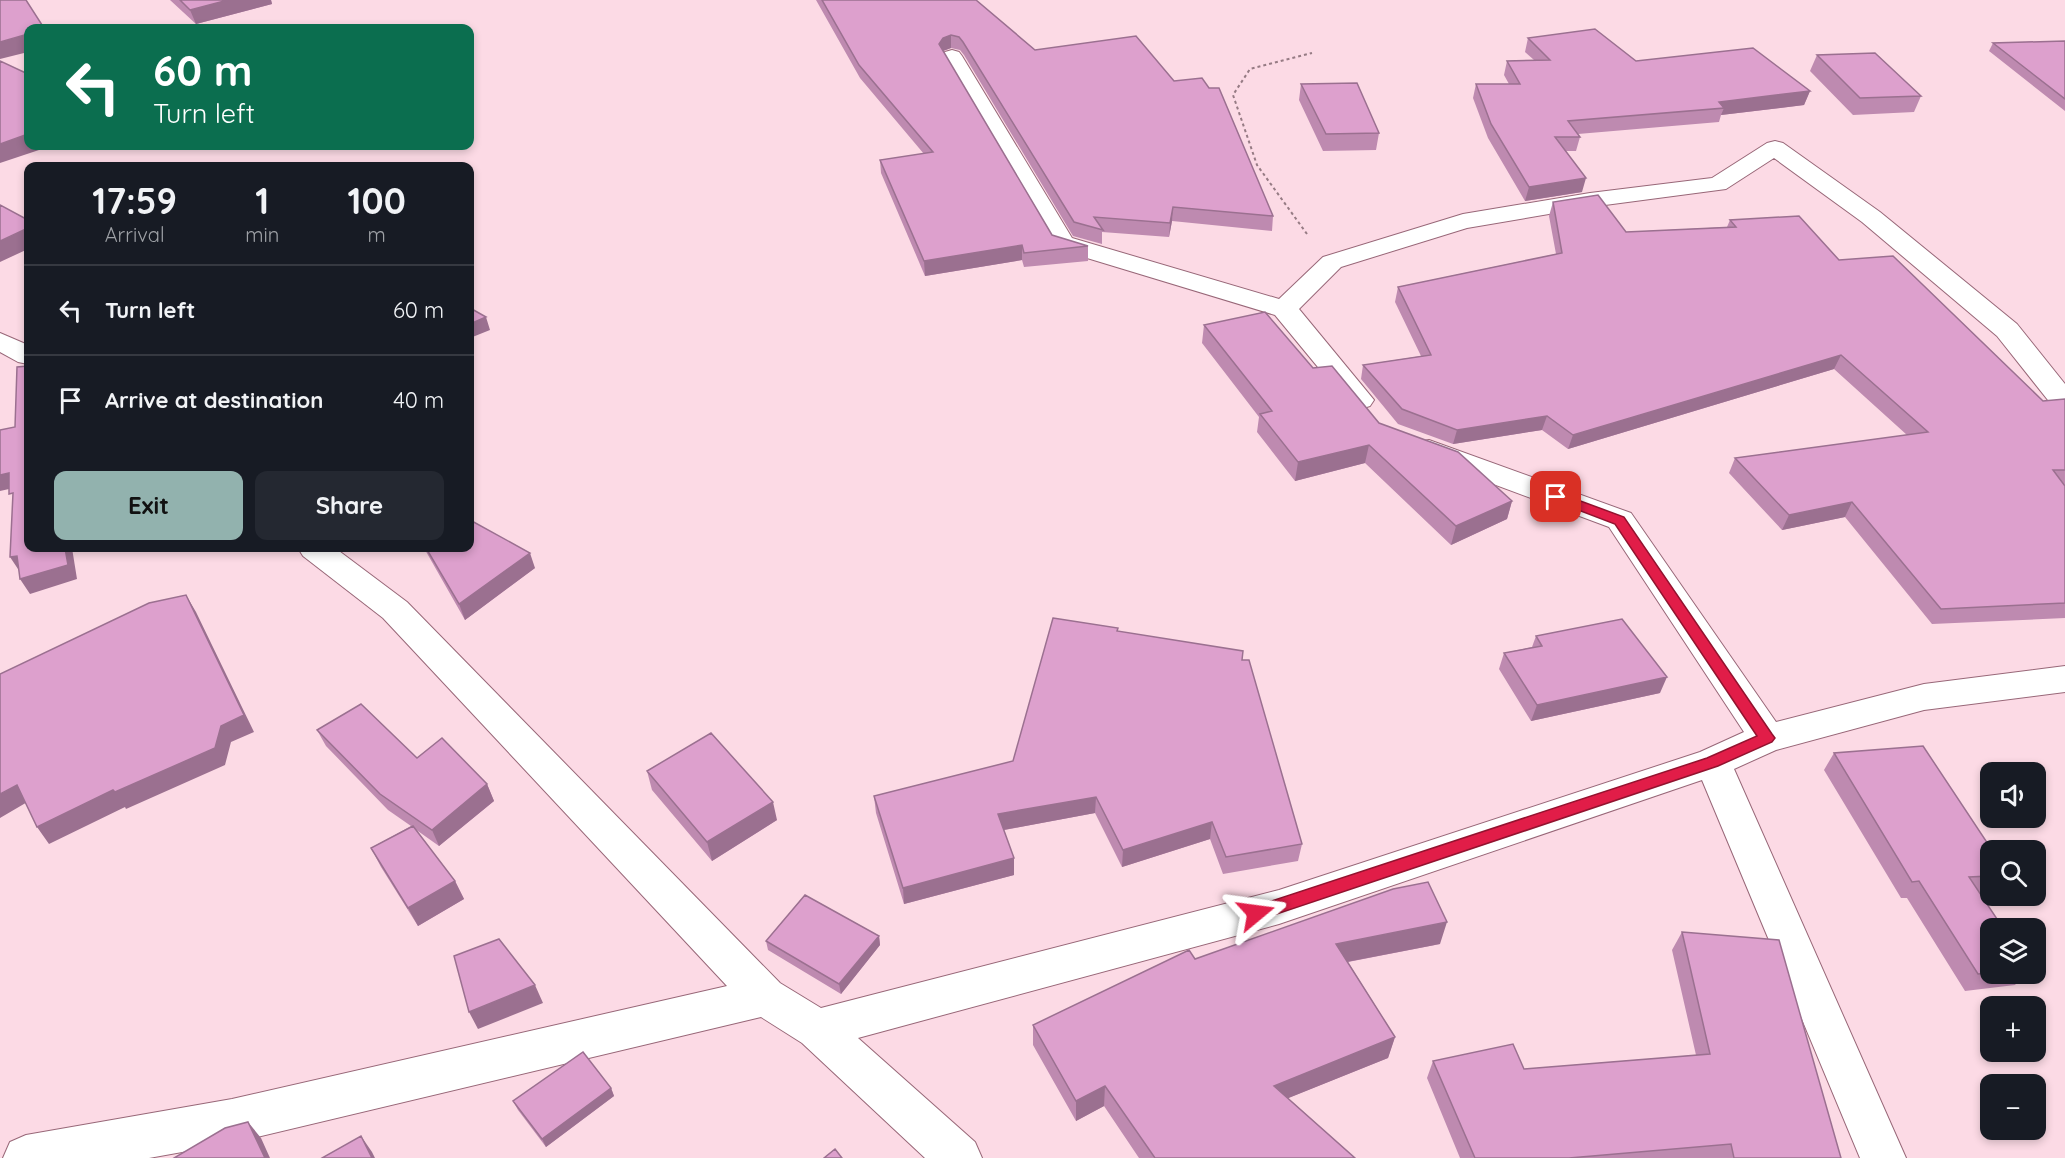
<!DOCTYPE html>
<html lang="en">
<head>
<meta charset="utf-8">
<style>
  body { margin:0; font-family:Quicksand,sans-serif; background:#242831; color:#f1f3f6; height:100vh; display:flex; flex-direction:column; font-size:22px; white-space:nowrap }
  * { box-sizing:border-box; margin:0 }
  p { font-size:20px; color:#9ea1a6 }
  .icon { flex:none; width:33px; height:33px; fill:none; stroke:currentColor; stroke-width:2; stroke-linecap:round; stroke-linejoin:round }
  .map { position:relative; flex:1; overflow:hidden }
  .panel { position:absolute; left:24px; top:162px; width:450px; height:390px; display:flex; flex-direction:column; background:#171b24; border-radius:12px; box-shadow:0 3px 9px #0003 }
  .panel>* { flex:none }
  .hud { position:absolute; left:24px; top:24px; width:450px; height:126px; border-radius:12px; box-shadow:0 3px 9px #0003; background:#0b6e4f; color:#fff; overflow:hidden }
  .fabs { position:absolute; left:1980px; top:762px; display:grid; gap:12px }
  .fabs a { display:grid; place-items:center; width:66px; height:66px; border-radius:12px; background:#171b24; box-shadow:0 3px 9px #0003; font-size:30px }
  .pin { position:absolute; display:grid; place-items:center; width:51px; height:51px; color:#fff; margin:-26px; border-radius:12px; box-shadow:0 3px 9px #0006 }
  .me { position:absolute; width:66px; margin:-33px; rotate:74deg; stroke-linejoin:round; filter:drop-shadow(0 0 4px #0008) }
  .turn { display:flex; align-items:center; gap:21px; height:126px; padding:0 30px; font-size:27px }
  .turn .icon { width:78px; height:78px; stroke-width:2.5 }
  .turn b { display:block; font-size:42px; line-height:51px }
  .eta { display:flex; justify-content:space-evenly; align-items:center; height:102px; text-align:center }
  .eta b { font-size:36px; font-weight:800; line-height:42px }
  .primary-button { display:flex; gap:12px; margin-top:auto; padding:12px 30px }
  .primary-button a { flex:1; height:69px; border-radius:12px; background:#92b2ae; color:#111; font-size:24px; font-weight:800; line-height:69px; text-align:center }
  .primary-button a+a { background:#242831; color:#f1f3f6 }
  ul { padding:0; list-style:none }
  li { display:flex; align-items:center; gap:18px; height:90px; padding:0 30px; border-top:2px solid #363941 }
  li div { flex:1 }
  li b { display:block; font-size:22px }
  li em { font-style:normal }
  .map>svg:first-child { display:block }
</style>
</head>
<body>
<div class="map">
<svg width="2065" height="1158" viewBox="0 0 2065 1158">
  <rect width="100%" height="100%" fill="#fcdae5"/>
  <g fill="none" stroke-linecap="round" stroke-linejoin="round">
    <g stroke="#986778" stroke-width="2">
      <path id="minor" d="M952,50L959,52L962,56L1072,238L1279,299L1323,257L1463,214L1590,193L1712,178L1767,143L1775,141L1783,143L1880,212L2017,324L2065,384V412L2055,409L1997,336L1862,222L1774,158L1726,189L1590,207L1467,228L1341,267L1299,309L1374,400L1370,406L1360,409L1350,406L1275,315L1054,248L942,56L945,52Z
        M0,333L28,345V364L18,362L0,352Z
        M1429,440L1631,513L1776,722L1924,684L2065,666V692L1924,710L1776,750L1734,769L1906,1158H1860L1702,780L1279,924L858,1038L975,1142L982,1158H925L802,1043L761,1017L232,1143L149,1158H3L10,1142L26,1135L232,1099L727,986L383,618L303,556L298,548H335L407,602L780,983L821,1008L1279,890L1700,752L1744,732L1609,527L1418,456L1414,449L1418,442Z"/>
    </g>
    <path stroke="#967b84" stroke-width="2" stroke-dasharray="3 3" stroke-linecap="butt" d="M1307,234L1257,165L1233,95L1250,69L1312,53"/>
    <use href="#minor" fill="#fff" fill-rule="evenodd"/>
  </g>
  <path fill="#be8ab0" d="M170,0H271L272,4L196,24Z
    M816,0H976L1035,50L1273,216L1272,231L1172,221L1169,237L1102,232V244L1073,236L964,55L960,50L951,48L943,51L1052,235L1088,246V261L1024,267L1022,260L925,276L881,173L880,160L924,154L860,78Z
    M1528,38L1636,61L1810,91L1804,105L1721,115L1719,122L1578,134L1580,137L1576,151H1566L1582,192L1525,201L1488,138L1473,98L1476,84H1509L1504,75L1507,61L1534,60L1525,52Z
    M2065,41V111L1989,51L1993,43Z
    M1817,55L1921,96L1914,112L1853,115L1810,71Z
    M1301,84L1379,133L1376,150L1323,151L1299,100Z
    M1553,202L1626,232L1727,227L1730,220L1839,260L2043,401L2065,399V485H2064L2065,486V618L1932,624L1845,517L1782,530L1729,473L1735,458L1907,435L1834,369L1568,449L1542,430L1453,444L1398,424L1361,379L1363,365L1421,356L1395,302L1398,287L1556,254L1549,216Z
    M1204,325L1313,368L1379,423L1512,501L1507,519L1451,545L1365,463L1295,481L1257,432L1259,417L1202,343Z
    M424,548H470L535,568L465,620Z
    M1117,631L1242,660L1302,844L1298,861L1223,874L1210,839L1122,867L1095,813L1004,830L1014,875L904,904L876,813L874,796L1013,761Z
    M1536,636L1660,693L1531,721L1499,669L1504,653L1532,647Z
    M317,730L417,758L487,784L494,801L439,846L415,829L455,881L464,899L418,926L381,867L371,848L411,826L388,810L326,746Z
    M1834,753L1990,850V891L1979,892L1990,928V974H2024L2015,985L1965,991L1907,898H1901L1824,770Z
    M647,771L777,820L712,861L652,790Z
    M1682,932L1841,1158H1460L1427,1078L1433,1061L1524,1069L1696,1055L1672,950Z
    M879,936L880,945L841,994L768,950L766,941Z
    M1440,944L1348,962L1395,1037L1388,1058L1288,1098L1355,1158H1139L1104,1106L1076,1121L1033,1045V1025L1195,959Z
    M611,1088L614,1096L546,1147L518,1110L513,1101Z"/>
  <path fill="#9b7090" d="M228,0H271L272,4L196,24L190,10Z
    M28,34V52L0,59V42Z
    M951,35V48L943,51L939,44L943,38Z
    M1810,91L1804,105L1721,115L1724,108L1719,102Z
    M28,134V146H51L0,163V144Z
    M1586,178L1582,192L1525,201L1529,187Z
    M1173,207L1172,221L1169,237L1170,223Z
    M28,228V249L0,262V241Z
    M1022,245V260L925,276L924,261Z
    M486,317L490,330L470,338V324Z
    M1841,355L1834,369L1568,449L1573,435Z
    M1547,416L1542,430L1453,444L1457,430Z
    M1369,445L1365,463L1295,481L1298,462Z
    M9,473L18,487L0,491V475Z
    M1512,501L1507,519L1451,545L1456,526Z
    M1852,502L1845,517L1782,530L1789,515Z
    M65,548H72L77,579L30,594L20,579Z
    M530,553L535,568L465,620L459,604Z
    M17,556L20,572L10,557Z
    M186,595L196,612L254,732L231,742L225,765L126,809L125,807L49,844L37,827Z
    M1667,677L1660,693L1531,721L1537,705Z
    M487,784L494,801L439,846L432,830Z
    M17,785L29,801L0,818V794Z
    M1096,797L1095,813L998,831V814Z
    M773,802L777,820L712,861L707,842Z
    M1212,822L1210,839L1122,867L1123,850Z
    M1014,858V875L904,904L903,888Z
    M455,881L464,899L418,926L408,908Z
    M1447,922L1440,944L1331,965L1336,944Z
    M879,936L880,945L841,994L839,984Z
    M535,985L543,1003L478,1029L469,1012Z
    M1395,1037L1388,1058L1269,1106L1274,1086Z
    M1105,1086L1104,1106L1076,1121V1101Z
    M611,1088L614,1096L546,1147L542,1139Z
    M248,1122L261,1138L270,1158H265Z
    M361,1136L372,1152L375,1158H372Z"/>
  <path fill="#dda0cd" stroke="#9b7090" stroke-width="1.5" d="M0,0H26L44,28H28V34L0,42Z
    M180,0H228L190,10Z
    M822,0H976L1035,50L1136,36L1174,81L1202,78L1209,88H1219L1273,216L1173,207L1170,223L1094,217L1103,230L1074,222L963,42L959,37L951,35L943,38L939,44L1052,235L1088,246L1024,253L1022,245L924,261L880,160L933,152L859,65Z
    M1595,29L1636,61L1753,48L1810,91L1719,102L1724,108L1568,121L1580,137H1555L1586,178L1529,187L1491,124L1476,84H1520L1507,61L1550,60L1528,38Z
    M2065,41V99L1993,43Z
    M1875,53L1921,96L1860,98L1817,55Z
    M0,61L28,74V134L0,144Z
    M1357,83L1379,133L1326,134L1301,84Z
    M1598,195L1626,232L1736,227L1730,220L1799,216L1839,260L1893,256L2043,401L2065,399V470H2053L2065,486V603L1941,609L1852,502L1789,515L1735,458L1928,432L1841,355L1573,435L1547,416L1457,430L1402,409L1363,365L1431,355L1398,287L1562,253L1553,202Z
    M0,205L28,220V228L0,241Z
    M470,308L486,317L470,324Z
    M1265,312L1313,368L1332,366L1379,423L1458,452L1512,501L1456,526L1369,445L1298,462L1260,414L1272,411L1204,325Z
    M28,366V548H65L68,565L20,579L17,556L10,557L13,493L9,494V473L0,475V430L15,427L17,367Z
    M470,520L530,553L459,604L426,548H470Z
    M186,595L244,715L221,726L215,748L115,792L113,790L37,827L17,785L0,794V674L149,603Z
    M1053,618L1118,628L1117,631L1243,651L1242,660H1249L1302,844L1226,857L1212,822L1123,850L1096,797L998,814L1014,858L903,888L874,796L1013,761Z
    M1622,619L1667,677L1537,705L1504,653L1542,646L1536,636Z
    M361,704L417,758L442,738L487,784L432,830L380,794L317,730Z
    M711,733L773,802L707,842L647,771Z
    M1923,746L1992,850H1990V876L1969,877L2003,928H1990V973L1978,974L1919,881L1912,882L1834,753Z
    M413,826L455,881L408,908L371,848Z
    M1428,882L1447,922L1336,944L1395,1037L1274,1086L1355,1158H1155L1105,1086L1076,1101L1033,1025L1189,950L1195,959L1393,889Z
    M805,895L879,936L839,984L766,941Z
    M1682,932L1779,940L1841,1158H1734L1731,1144L1569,1158H1475L1433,1061L1513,1044L1524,1069L1710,1054Z
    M499,939L535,985L469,1012L454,956Z
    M583,1052L611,1088L542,1139L513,1101Z
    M248,1122L265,1158H174L225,1128Z
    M361,1136L372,1158H322Z
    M835,1149L842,1158H824Z"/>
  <path fill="#e11d48" stroke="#92132f" stroke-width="1.5" d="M1556,492L1624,517L1772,734L1775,738L1772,742L1718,766L1256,921L1250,918L1247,913L1250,908L1707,758L1757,736L1615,524L1552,500L1550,497L1552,494Z"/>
</svg>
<div class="fabs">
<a><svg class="icon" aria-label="sound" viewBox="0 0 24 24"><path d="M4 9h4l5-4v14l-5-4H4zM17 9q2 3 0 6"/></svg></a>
<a><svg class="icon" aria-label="search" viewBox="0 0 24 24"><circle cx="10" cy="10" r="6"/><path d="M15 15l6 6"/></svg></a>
<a><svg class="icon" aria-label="layers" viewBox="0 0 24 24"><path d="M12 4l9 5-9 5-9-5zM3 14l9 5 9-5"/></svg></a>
<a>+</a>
<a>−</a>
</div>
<div class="pin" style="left:1556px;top:497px;background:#d93025"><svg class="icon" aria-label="arrive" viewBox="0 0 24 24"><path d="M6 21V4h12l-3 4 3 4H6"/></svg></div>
<svg class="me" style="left:1256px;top:913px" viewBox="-20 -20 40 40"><path d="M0-17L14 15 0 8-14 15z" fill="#e11d48" stroke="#fff" stroke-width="4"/></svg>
<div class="hud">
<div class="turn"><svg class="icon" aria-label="left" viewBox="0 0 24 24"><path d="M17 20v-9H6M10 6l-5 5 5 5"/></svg><div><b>60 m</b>Turn left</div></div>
</div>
<section class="panel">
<div class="eta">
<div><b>17:59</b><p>Arrival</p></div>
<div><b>1</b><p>min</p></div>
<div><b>100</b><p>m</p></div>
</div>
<ul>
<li><svg class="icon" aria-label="left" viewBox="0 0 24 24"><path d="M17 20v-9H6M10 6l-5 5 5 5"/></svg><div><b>Turn left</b></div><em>60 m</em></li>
<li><svg class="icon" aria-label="arrive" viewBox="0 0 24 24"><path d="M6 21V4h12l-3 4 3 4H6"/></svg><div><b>Arrive at destination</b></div><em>40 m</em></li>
</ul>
<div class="primary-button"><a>Exit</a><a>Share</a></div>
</section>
</div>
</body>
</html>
